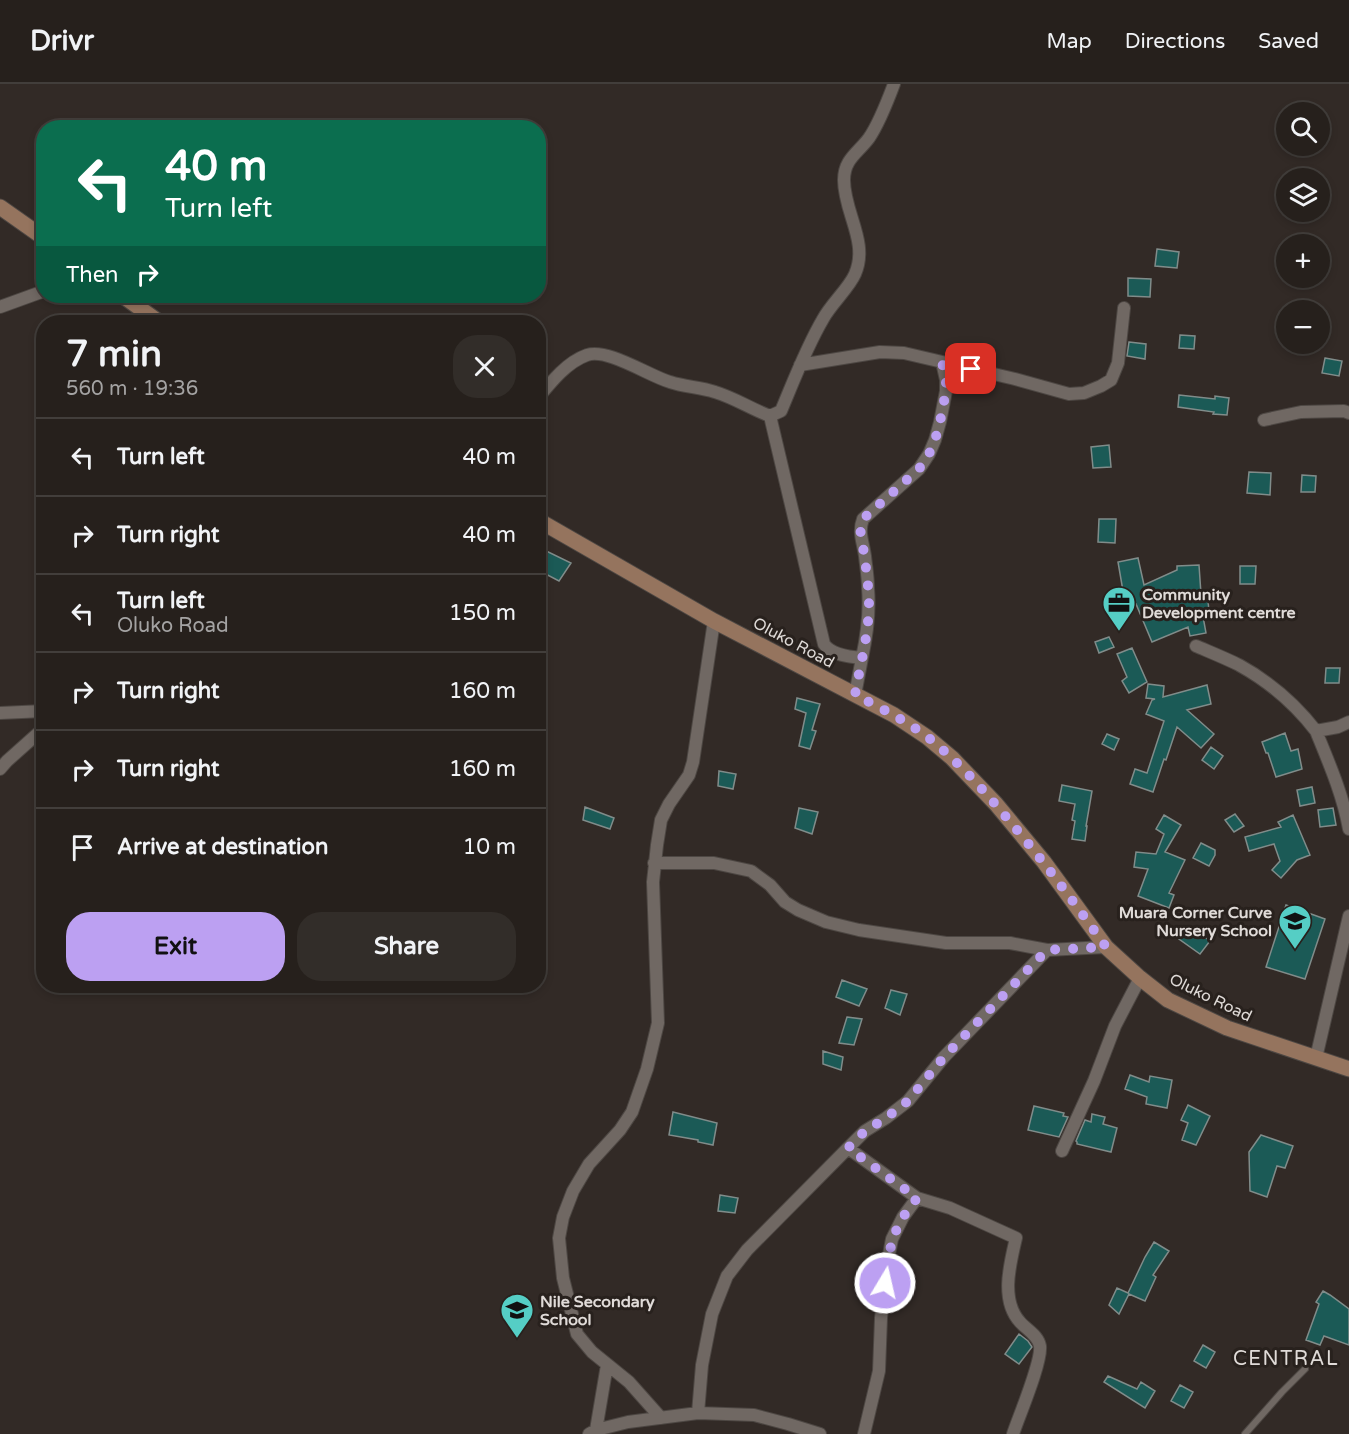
<!DOCTYPE html>
<html lang="en">
<head>
<meta charset="utf-8">
<style>
  body { margin:0; font-family:"Varela Round",sans-serif; background:#322d29; color:#f1f3f6; height:100vh; display:flex; flex-direction:column; font-size:22px; white-space:nowrap }
  * { box-sizing:border-box; margin:0 }
  p { font-size:20px; color:#a4a3a3 }
  .icon { flex:none; width:33px; height:33px; fill:none; stroke:currentColor; stroke-width:2; stroke-linecap:round; stroke-linejoin:round }
  .map { position:relative; flex:1; overflow:hidden }
  .drawer { position:absolute; left:36px; top:231px; width:510px; height:678px; display:flex; flex-direction:column; background:#26201c; border-radius:24px; box-shadow:0 3px 9px #0003,0 0 0 2px #423e3b }
  .drawer>* { flex:none }
  .hud { position:absolute; left:36px; top:36px; width:510px; height:183px; border-radius:24px; box-shadow:0 3px 9px #0003,0 0 0 2px #423e3b; background:#0b6e4f; color:#fff; overflow:hidden }
  .buttons { position:absolute; left:1276px; top:18px; display:grid; gap:12px }
  .buttons a { display:grid; place-items:center; width:54px; height:54px; border-radius:50%; background:#26201c; box-shadow:0 3px 9px #0003,0 0 0 2px #423e3b; font-size:30px }
  .pin { position:absolute; display:grid; place-items:center; width:51px; height:51px; color:#fff; margin:-26px; border-radius:12px; box-shadow:0 3px 9px #0006 }
  .me { position:absolute; width:66px; margin:-33px; rotate:9deg; stroke-linejoin:round; filter:drop-shadow(0 0 4px #0008) }
  .turn { display:flex; align-items:center; gap:21px; height:126px; padding:0 30px; font-size:27px }
  .turn .icon { width:78px; height:78px; stroke-width:2.5 }
  .turn b { display:block; font-size:42px; line-height:51px }
  .then { display:flex; align-items:center; height:57px; padding:0 30px; background:#0003; gap:12px; font-size:22px }
  .round { display:grid; place-items:center; flex:none; width:63px; height:63px; border-radius:24px; background:#322d29 }
  .summary { display:flex; align-items:center; justify-content:space-between; height:102px; padding:0 30px }
  h1 { font-size:36px; font-weight:700; line-height:45px }
  .cta { display:flex; gap:12px; margin-top:auto; padding:12px 30px }
  .cta a { flex:1; height:69px; border-radius:24px; background:#bca0f2; color:#111; font-size:24px; font-weight:700; line-height:69px; text-align:center }
  .cta a+a { background:#322d29; color:#f1f3f6 }
  ul { padding:0; list-style:none }
  li { display:flex; align-items:center; gap:18px; height:78px; padding:0 30px; border-top:2px solid #423e3b }
  li div { flex:1 }
  li b { display:block; font-size:22px }
  li em { font-style:normal }
  header { display:flex; align-items:center; gap:36px; box-sizing:border-box; height:84px; padding:0 30px; background:#26201c; border-bottom:2px solid #423e3b }
  header strong { font-size:28px }
  nav { display:flex; gap:33px; margin-inline-start:auto; font-size:21px }
  .map>svg:first-child { display:block }
</style>
</head>
<body>
<header>
<strong>Drivr</strong>
<nav><a>Map</a><a>Directions</a><a>Saved</a></nav>
</header>
<div class="map">
<svg width="1349" height="1350" viewBox="0 0 1349 1350">
  <rect width="100%" height="100%" fill="#322a26"/>
  <path fill="#1b5a56" stroke="#808c8a" stroke-width="1.5" d="M1157,165L1179,168L1177,184L1155,182Z
    M1128,194L1151,195L1150,213L1128,212Z
    M1180,251L1195,252L1194,265L1179,264Z
    M1129,258L1146,260L1145,275L1127,272Z
    M1325,274L1342,277L1339,292L1322,289Z
    M1179,311L1215,315V312L1229,314L1227,331L1213,330L1214,328L1178,323Z
    M1109,361L1111,383L1093,384L1091,363Z
    M1249,388L1271,389L1270,411L1247,409Z
    M1302,391L1316,392L1315,408H1301Z
    M1099,435H1116L1115,459L1098,458Z
    M538,463L571,479L559,497L538,486Z
    M1138,474L1144,501L1177,486V482L1199,481L1201,510L1207,509L1209,526L1202,527L1206,549L1190,552L1188,543L1152,558L1136,520L1128,522L1123,507L1118,478Z
    M1240,482H1256L1255,500H1240Z
    M1109,553L1114,563L1099,569L1095,558Z
    M1132,564L1147,598L1129,609L1122,597L1127,593L1117,570Z
    M1326,584H1340L1339,599H1325Z
    M1148,600L1164,602L1163,613L1207,601L1211,620L1187,626L1214,650L1201,664L1177,643L1166,676L1164,675L1153,708L1130,700L1135,685L1147,689L1164,637L1146,630L1152,616L1155,615L1146,614Z
    M797,614L820,620L812,646L816,647L810,665L799,662L806,629L795,625Z
    M1285,649L1291,667L1298,665L1302,685L1276,693L1268,669H1266L1262,658Z
    M1107,650L1119,655L1114,666L1102,660Z
    M1211,663L1223,672L1214,685L1202,676Z
    M719,687L736,690L733,705L718,702Z
    M1062,701L1092,707L1086,742H1087L1085,757L1072,755L1075,737L1072,736L1075,720L1059,717Z
    M1312,703L1315,719L1300,722L1297,706Z
    M585,723L614,734L610,745L583,736Z
    M799,724L818,728L812,750L795,744Z
    M1333,724L1336,741L1320,743L1318,726Z
    M1235,730L1244,742L1234,748L1225,736Z
    M1164,731L1181,741L1165,768L1185,776L1169,809L1174,811L1169,824L1138,812L1148,785L1134,783L1136,768L1156,770L1164,750L1156,745Z
    M1293,731L1310,771L1297,776L1281,794L1272,786L1280,777L1274,760L1249,767L1245,753L1281,743L1278,738Z
    M1201,759L1215,766V771L1209,782L1193,774Z
    M1286,821L1325,835L1305,895L1266,883Z
    M1189,842L1210,857L1200,870L1179,855Z
    M842,896L867,905L859,922L836,913Z
    M891,906L907,910L900,931L885,924Z
    M847,933L862,935L854,961L839,959Z
    M823,967L843,973L841,986L823,980Z
    M1130,991L1149,998L1150,992L1172,996L1167,1024L1146,1020L1147,1013L1125,1005Z
    M1188,1021L1210,1032L1196,1061L1182,1056L1188,1039L1181,1036Z
    M1034,1022L1064,1029L1063,1032L1068,1033L1059,1053L1028,1046Z
    M673,1028L717,1039L713,1061L698,1058V1056L669,1051Z
    M1092,1030L1105,1033L1103,1040L1117,1044L1111,1068L1077,1060V1058L1076,1057L1085,1036L1091,1038Z
    M1261,1051L1293,1062L1285,1084L1277,1082L1267,1113L1250,1107L1249,1068Z
    M720,1111L738,1114L735,1129L718,1127Z
    M1154,1158L1169,1167L1153,1191L1156,1193L1145,1217L1129,1210L1119,1230L1109,1221L1117,1204L1128,1209L1145,1173Z
    M1323,1207L1330,1211L1349,1225V1261L1324,1252L1320,1261L1306,1256L1319,1220L1316,1218Z
    M1019,1250L1028,1257L1032,1263L1019,1280L1005,1270Z
    M1203,1261L1215,1268L1206,1284L1194,1277Z
    M1108,1292L1137,1305L1141,1298L1155,1307L1145,1324L1104,1298Z
    M1180,1301L1193,1308L1184,1324L1171,1317Z"/>
  <g fill="none" stroke-linecap="round" stroke-linejoin="round">
    <g stroke="#4d4743" stroke-width="8">
      <path id="service" d="M1245,1350L1282,1308L1305,1285"/>
    </g>
    <g stroke="#4d4743" stroke-width="14">
      <path id="minor" d="M0,223L44,207
        M800,281L880,268L904,269L1015,295L1069,310L1084,309L1101,302L1111,296L1118,279L1124,224
        M538,314C551,298 567,278 587,271C608,264 649,292 670,298C685,303 700,303 715,308C735,314 751,325 770,332L781,327C794,296 806,264 823,235C831,220 849,204 855,190C869,158 844,129 844,96C844,75 858,69 869,54C878,41 888,16 894,0
        M770,332L824,560C831,571 850,573 862,574L855,611
        M1264,336L1301,328L1344,327L1349,329
        M1196,562C1210,568 1225,574 1239,581C1268,597 1296,621 1316,647L1338,643L1349,638
        M862,574C867,551 870,528 868,504C868,493 866,482 865,472C863,458 858,448 863,435L919,385L929,370L935,356L940,338L946,307V296L942,278
        M0,629L44,627
        M1316,647C1329,679 1343,711 1349,745
        M0,685L7,677L44,644
        M654,779H714L751,787L770,801L785,818L798,826L826,838L859,846L946,859H1010L1047,866
        M1316,974L1349,832
        M1062,1067L1094,997L1115,942L1140,894
        M698,1329L702,1281L712,1230L727,1192L747,1166L848,1064
        M661,1334L629,1298L592,1268L577,1250L563,1194L559,1154L563,1133L573,1107L589,1080L620,1046L632,1028L647,985L658,939L653,798L657,761L661,736L669,720L689,691L693,678L714,537
        M596,1346L607,1281
        M589,1350L596,1346L628,1338L698,1329L754,1331L788,1340L820,1350
        M864,1350L879,1287L881,1234L887,1181L892,1155L903,1133L917,1114
        M1013,1350C1019,1332 1042,1278 1040,1262C1038,1251 1027,1246 1020,1238C1000,1216 1010,1180 1016,1154L950,1124L917,1114L848,1064L865,1047L886,1034L908,1017L944,973L1047,866L1106,863"/>
    </g>
    <g stroke="#4d4743" stroke-width="17">
      <path id="secondary" d="M0,123L44,154
        M123,212L159,238
        M538,436L714,537L894,631L927,653L952,674L996,720L1044,778L1106,863L1140,894L1168,916L1227,944L1349,985"/>
    </g>
    <use href="#service" stroke="#706863" stroke-width="6"/>
    <use href="#minor" stroke="#706863" stroke-width="12"/>
    <use href="#secondary" stroke="#95745e" stroke-width="15"/>
  </g>
  <g fill="none" stroke-linecap="round" stroke-linejoin="round">
    <path stroke="#bca0f2" stroke-width="10" stroke-dasharray="0 18" d="M885,1199L892,1155L903,1133L917,1114L848,1064L865,1047L886,1034L908,1017L944,973L1047,866L1106,863C1076,821 1046,780 1012,740C987,710 961,680 930,655C907,637 881,624 855,611C860,582 868,553 869,523C869,507 867,492 865,476C864,462 857,449 863,435L919,385L929,370L935,356L940,338L946,307V296L942,278L971,285"/>
  </g>
  <defs>
    <g id="office-pin" transform="scale(1.725)"><path d="M0 17L-7.5 6A9.5 9.5 0 1 1 7.5 6Z" fill="#55cec5" stroke="#28211d"/><path d="M-6-3h4V-5.5h4V-3h4V5H-6ZM-1-4.5V-3h2v-1.5ZM-6 0V1H6V0Z" fill="#111"/></g>
    <g id="school-pin" transform="scale(1.725)"><path d="M0 17L-7.5 6A9.5 9.5 0 1 1 7.5 6Z" fill="#55cec5" stroke="#28211d"/><path d="M0-5L7-2L0 1L-7-2ZM-4 1L0 2.5L4 1V4Q0 6-4 4Z" fill="#111"/></g>
  </defs>
  <g fill-rule="evenodd">
    <use href="#office-pin" x="1119" y="519"/>
    <use href="#school-pin" x="1295" y="837"/>
    <use href="#school-pin" x="517" y="1226"/>
  </g>
  <g text-anchor="middle" stroke-width="6" stroke-linejoin="round" paint-order="stroke">
    <g font-size="16" font-weight="bold" fill="#e0dbd8" stroke="#28211d" text-anchor="start">
      <text x="1142" y="516">Community<tspan x="1142" dy="18">Development centre</tspan></text>
      <text x="1272" y="834" text-anchor="end">Muara Corner Curve<tspan x="1272" dy="18">Nursery School</tspan></text>
      <text x="540" y="1223">Nile Secondary<tspan x="540" dy="18">School</tspan></text>
    </g>
    <g font-size="16" fill="#e0dbd8" stroke="#28211d">
      <text transform="translate(794 558) rotate(28)" y="6">Oluko Road</text>
      <text transform="translate(1211 913) rotate(26)" y="6">Oluko Road</text>
    </g>
    <g font-size="20" letter-spacing="1.5" fill="#e0dbd8" stroke="#28211d">
      <text x="1286" y="1281">CENTRAL</text>
    </g>
  </g>
</svg>
<div class="buttons">
<a><svg class="icon" aria-label="search" viewBox="0 0 24 24"><circle cx="10" cy="10" r="6"/><path d="M15 15l6 6"/></svg></a>
<a><svg class="icon" aria-label="layers" viewBox="0 0 24 24"><path d="M12 4l9 5-9 5-9-5zM3 14l9 5 9-5"/></svg></a>
<a>+</a>
<a>−</a>
</div>
<div class="pin" style="left:971px;top:285px;background:#d93025"><svg class="icon" aria-label="arrive" viewBox="0 0 24 24"><path d="M6 21V4h12l-3 4 3 4H6"/></svg></div>
<svg class="me" style="left:885px;top:1199px" viewBox="-20 -20 40 40"><circle r="17" fill="#bca0f2" stroke="#fff" stroke-width="3"/><path d="M0-11L8 9 0 5-8 9z" fill="#fff"/></svg>
<div class="hud">
<div class="turn"><svg class="icon" aria-label="left" viewBox="0 0 24 24"><path d="M17 20v-9H6M10 6l-5 5 5 5"/></svg><div><b>40 m</b>Turn left</div></div>
<div class="then">Then<svg class="icon" aria-label="right" viewBox="0 0 24 24"><path d="M7 20v-9h11M14 6l5 5-5 5"/></svg></div>
</div>
<section class="drawer">
<div class="summary"><div><h1>7 min</h1><p>560 m · 19:36</p></div><a class="round"><svg class="icon" aria-label="close" viewBox="0 0 24 24"><path d="M6 6l12 12M18 6L6 18"/></svg></a></div>
<ul>
<li><svg class="icon" aria-label="left" viewBox="0 0 24 24"><path d="M17 20v-9H6M10 6l-5 5 5 5"/></svg><div><b>Turn left</b></div><em>40 m</em></li>
<li><svg class="icon" aria-label="right" viewBox="0 0 24 24"><path d="M7 20v-9h11M14 6l5 5-5 5"/></svg><div><b>Turn right</b></div><em>40 m</em></li>
<li><svg class="icon" aria-label="left" viewBox="0 0 24 24"><path d="M17 20v-9H6M10 6l-5 5 5 5"/></svg><div><b>Turn left</b><p>Oluko Road</p></div><em>150 m</em></li>
<li><svg class="icon" aria-label="right" viewBox="0 0 24 24"><path d="M7 20v-9h11M14 6l5 5-5 5"/></svg><div><b>Turn right</b></div><em>160 m</em></li>
<li><svg class="icon" aria-label="right" viewBox="0 0 24 24"><path d="M7 20v-9h11M14 6l5 5-5 5"/></svg><div><b>Turn right</b></div><em>160 m</em></li>
<li><svg class="icon" aria-label="arrive" viewBox="0 0 24 24"><path d="M6 21V4h12l-3 4 3 4H6"/></svg><div><b>Arrive at destination</b></div><em>10 m</em></li>
</ul>
<div class="cta"><a>Exit</a><a>Share</a></div>
</section>
</div>
</body>
</html>
